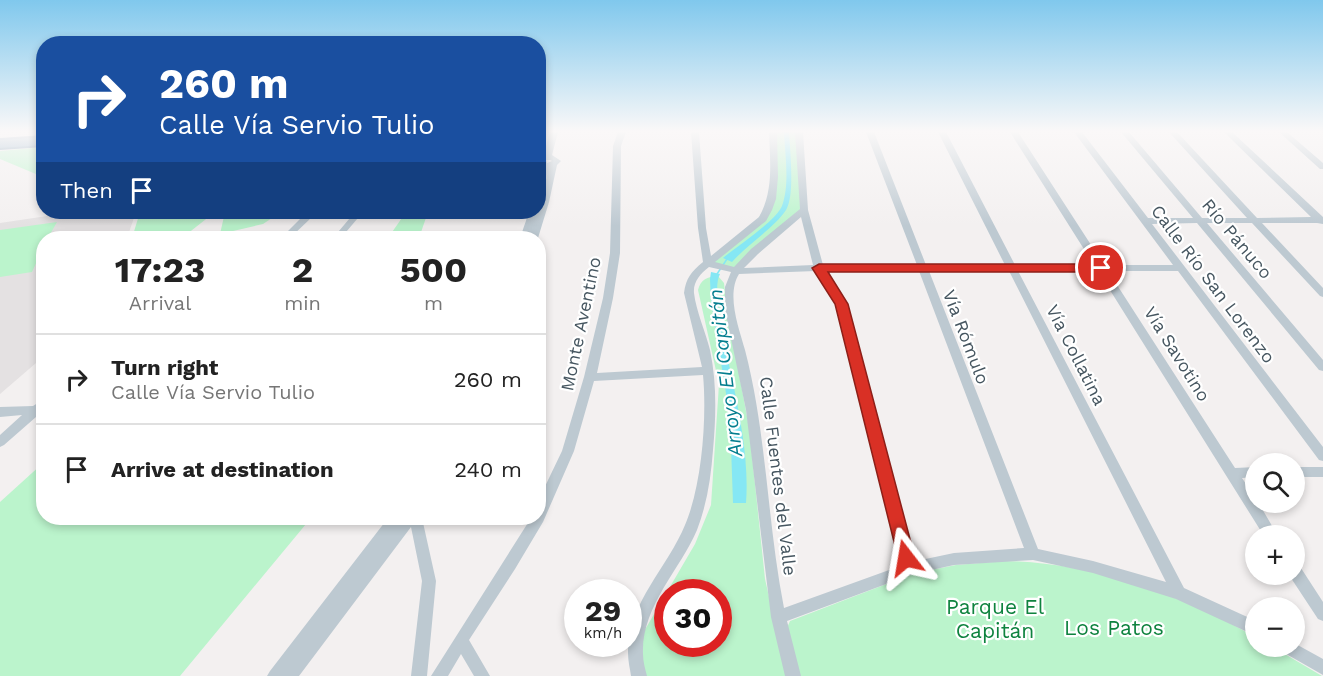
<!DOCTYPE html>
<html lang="en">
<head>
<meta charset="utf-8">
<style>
  body { margin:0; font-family:"Work Sans",sans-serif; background:#f2f2f2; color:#222; height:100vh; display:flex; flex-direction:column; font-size:22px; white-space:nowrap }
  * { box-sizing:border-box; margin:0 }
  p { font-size:20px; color:#767676 }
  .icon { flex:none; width:33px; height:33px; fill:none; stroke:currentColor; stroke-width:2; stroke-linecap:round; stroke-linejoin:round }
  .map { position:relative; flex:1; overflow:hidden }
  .panel { position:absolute; left:36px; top:231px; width:510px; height:294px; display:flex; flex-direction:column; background:#fff; border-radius:24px; box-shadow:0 3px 9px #0003 }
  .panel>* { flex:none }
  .hud { position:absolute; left:36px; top:36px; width:510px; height:183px; border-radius:24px; box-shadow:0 3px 9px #0003; background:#1a4fa0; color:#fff; overflow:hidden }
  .buttons { position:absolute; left:1245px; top:453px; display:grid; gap:12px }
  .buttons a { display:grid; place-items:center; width:60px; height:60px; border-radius:50%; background:#fff; box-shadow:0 3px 9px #0003; font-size:30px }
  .speed { position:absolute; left:564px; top:579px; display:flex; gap:12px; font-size:30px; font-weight:700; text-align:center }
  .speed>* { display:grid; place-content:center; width:78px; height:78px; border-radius:50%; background:#fff; box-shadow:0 3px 9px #0003; line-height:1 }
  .speed small { font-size:15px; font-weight:400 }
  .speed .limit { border:9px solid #d22; background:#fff; color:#111 }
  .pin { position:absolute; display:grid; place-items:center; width:51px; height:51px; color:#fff; margin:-26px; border:3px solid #fff; border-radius:50%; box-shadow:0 2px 6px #0007 }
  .me { position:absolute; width:66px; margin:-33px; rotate:346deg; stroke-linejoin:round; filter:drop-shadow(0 0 4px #0008) }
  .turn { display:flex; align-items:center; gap:21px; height:126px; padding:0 24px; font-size:27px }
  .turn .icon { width:78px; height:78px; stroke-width:2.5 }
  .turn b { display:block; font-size:42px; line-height:51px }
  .then { display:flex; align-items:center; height:57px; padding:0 24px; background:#0003; gap:12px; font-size:22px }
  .eta { display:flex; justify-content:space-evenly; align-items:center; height:102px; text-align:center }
  .eta b { font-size:36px; font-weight:700; line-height:42px }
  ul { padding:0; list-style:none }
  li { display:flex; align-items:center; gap:18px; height:90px; padding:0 24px; border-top:2px solid #e0e0e0 }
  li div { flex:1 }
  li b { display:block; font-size:22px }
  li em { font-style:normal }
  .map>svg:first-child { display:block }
</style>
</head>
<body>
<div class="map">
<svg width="1323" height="676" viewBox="0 0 1323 676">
  <rect width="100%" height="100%" fill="#f3f0f0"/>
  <path fill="#e4e1e2" d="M74,212H136L127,238H44L43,357L0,394V223Z"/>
  <path fill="#bbf4cc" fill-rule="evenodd" d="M773,132H799L804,210L738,271L708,264L754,225L773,196Z
    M43,147V177L0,159V151Z
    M140,212H215L182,238H132Z
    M225,212H281L263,224L220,234Z
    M406,212H428L419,238H388Z
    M57,222L48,238H44L43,248L32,272L0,277V230Z
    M718,276L724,283L727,309L749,427L765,579L787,676H646L642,662L643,633L695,544L711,505L719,384L698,290C701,279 707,277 718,276ZM668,592H718V644H668Z
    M43,463L44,518H311L180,676H0V502Z
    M1005,561C1089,562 1183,595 1255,637L1256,646L1273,647L1322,676H798L786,630L790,621L915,573L956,565Z"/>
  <path fill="#85e7f4" d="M784,132H789C790,150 795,196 786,210C775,227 747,245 732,262L723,258C737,246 775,222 782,206C790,184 785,155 784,132Z
    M711,272L720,274C710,291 729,361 733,383C741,421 749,464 746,503H733L730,418L711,301L710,279Z"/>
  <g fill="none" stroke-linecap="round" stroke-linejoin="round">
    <path stroke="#85e7f4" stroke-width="1.5" d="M717,274L727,259"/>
    <g stroke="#6f93af" stroke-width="4">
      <path id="highway" d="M44,137V145L0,148V140Z"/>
    </g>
    <path fill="#bdc9d1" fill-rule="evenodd" d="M550,132H558L552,155L561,161L557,165L549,202L538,238H520L529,212H538L548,171L542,193L538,195V174L541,166L538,164V159L543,156ZM546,160H550L552,161L547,163Z
      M618,132H626L621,146L620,253L613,298L597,373L702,367L684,293C686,278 691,272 703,262L698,228L691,132H699L706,228L711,256L759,217C774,191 770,161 769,132H777L778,177L776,199L772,210L766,221L715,262L734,267L751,249L800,209L795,132H803L808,210L823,265H917L866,132H874L926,265H1005L938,132H946L1015,265H1094L1010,132H1018L1104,265H1173L1074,132H1082L1148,218H1193L1121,132H1129L1202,218H1247L1169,132H1177L1257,218L1311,217L1224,132H1232L1323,217V224L1317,223H1262L1323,288V297L1320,296L1252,223H1207L1323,360V371L1319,370L1197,223L1152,224L1323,447V461L1319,460L1178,271H1108L1235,468L1256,467V477L1242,478L1256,499V502H1258L1278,536H1264L1098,271H1018L1184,588L1256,621V636L1176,599L1093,573L1033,560L954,565L913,574L787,621L801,676H785L771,617L746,410L725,310V287L731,272L709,267C700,274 693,282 694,293C696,311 706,333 710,350C717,383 716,417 713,450C711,477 707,504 697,530C680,570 641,607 643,654C643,661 645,669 647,676H631C630,669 628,661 628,653C627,604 668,567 685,525C702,485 707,418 703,375L594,381L574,451L543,522L515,569L469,640L490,676H474L461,654L448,676H431L531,518H538V501L562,451L584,377L603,298L610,253L613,146ZM801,217L813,265L744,268L758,254ZM816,271L836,304L899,558L903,565L784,608C767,522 767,434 745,350C739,328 726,295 739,274ZM826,271H919L1024,548L954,553L916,561L912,555L846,304ZM929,271H1009L1166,582L1093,561L1038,549Z
      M1279,132H1287L1323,163V169H1320Z
      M355,212H363L341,238H333Z
      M308,213L312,216L311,218L290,238H281L305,214Z
      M44,399V410L4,445L0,447V435L22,415L0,417V407L33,406Z
      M1294,467H1323V477H1294Z
      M388,518H401L400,521L403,518H422L436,581L427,676H411L422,581L411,527L299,676H267L270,671Z
      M1294,564L1299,565L1323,602V621L1318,619L1289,575L1294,574Z
      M1294,643L1323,659V675L1281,651L1279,646H1294Z"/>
    <use href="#highway" fill="#84a8c3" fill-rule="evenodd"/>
  </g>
  <linearGradient id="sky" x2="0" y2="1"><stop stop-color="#80c8ed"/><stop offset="0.58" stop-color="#faf8f8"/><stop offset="1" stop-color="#faf8f8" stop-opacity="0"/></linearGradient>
  <rect width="1323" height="226" fill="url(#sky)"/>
  <path fill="#d93025" stroke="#8d1f18" stroke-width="1.5" d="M819,264H1101L1107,268L1101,272H828L848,304L915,558L913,564L906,566L900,564L898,558L835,304L812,268Z"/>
  <g text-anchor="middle" stroke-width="4.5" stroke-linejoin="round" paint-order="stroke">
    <g font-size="18" fill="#465660" stroke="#fff">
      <text transform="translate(1237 239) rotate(50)" y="6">Río Pánuco</text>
      <text transform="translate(1213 284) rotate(53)" y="6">Calle Río San Lorenzo</text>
      <text transform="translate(581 324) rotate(-78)" y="6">Monte Aventino</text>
      <text transform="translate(966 337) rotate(69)" y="6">Vía Rómulo</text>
      <text transform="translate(1177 354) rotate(58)" y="6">Vía Savotino</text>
      <text transform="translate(1076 355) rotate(63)" y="6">Vía Collatina</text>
      <text transform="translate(778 476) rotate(83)" y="6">Calle Fuentes del Valle</text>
    </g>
    <g font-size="20" font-style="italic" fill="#047e8f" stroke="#fff">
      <text transform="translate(725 373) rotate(-97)" y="7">Arroyo El Capitán</text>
    </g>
    <g font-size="21" fill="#0f833f" stroke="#fff">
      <text x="995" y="614">Parque El<tspan x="995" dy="24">Capitán</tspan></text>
      <text x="1114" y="635">Los Patos</text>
    </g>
  </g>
</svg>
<div class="buttons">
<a><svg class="icon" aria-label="search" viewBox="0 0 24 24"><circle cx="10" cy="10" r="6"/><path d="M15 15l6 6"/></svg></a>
<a>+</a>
<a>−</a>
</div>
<div class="speed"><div>29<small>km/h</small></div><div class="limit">30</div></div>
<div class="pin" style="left:1101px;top:268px;background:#d93025"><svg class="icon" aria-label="arrive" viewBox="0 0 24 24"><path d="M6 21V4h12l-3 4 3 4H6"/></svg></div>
<svg class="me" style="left:906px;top:558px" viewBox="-20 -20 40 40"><path d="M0-17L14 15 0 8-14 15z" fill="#d93025" stroke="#fff" stroke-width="4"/></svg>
<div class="hud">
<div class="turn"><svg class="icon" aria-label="right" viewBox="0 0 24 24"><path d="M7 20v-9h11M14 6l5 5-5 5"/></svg><div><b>260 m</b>Calle Vía Servio Tulio</div></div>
<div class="then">Then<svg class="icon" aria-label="arrive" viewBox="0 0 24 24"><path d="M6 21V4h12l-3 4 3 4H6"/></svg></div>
</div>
<section class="panel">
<div class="eta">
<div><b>17:23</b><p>Arrival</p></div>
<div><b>2</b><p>min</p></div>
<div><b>500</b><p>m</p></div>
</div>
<ul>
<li><svg class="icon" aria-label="right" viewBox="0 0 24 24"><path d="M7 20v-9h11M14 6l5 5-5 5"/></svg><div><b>Turn right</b><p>Calle Vía Servio Tulio</p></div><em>260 m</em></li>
<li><svg class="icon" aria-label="arrive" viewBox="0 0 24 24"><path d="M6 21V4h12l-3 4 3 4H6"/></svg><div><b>Arrive at destination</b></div><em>240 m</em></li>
</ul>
</section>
</div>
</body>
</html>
